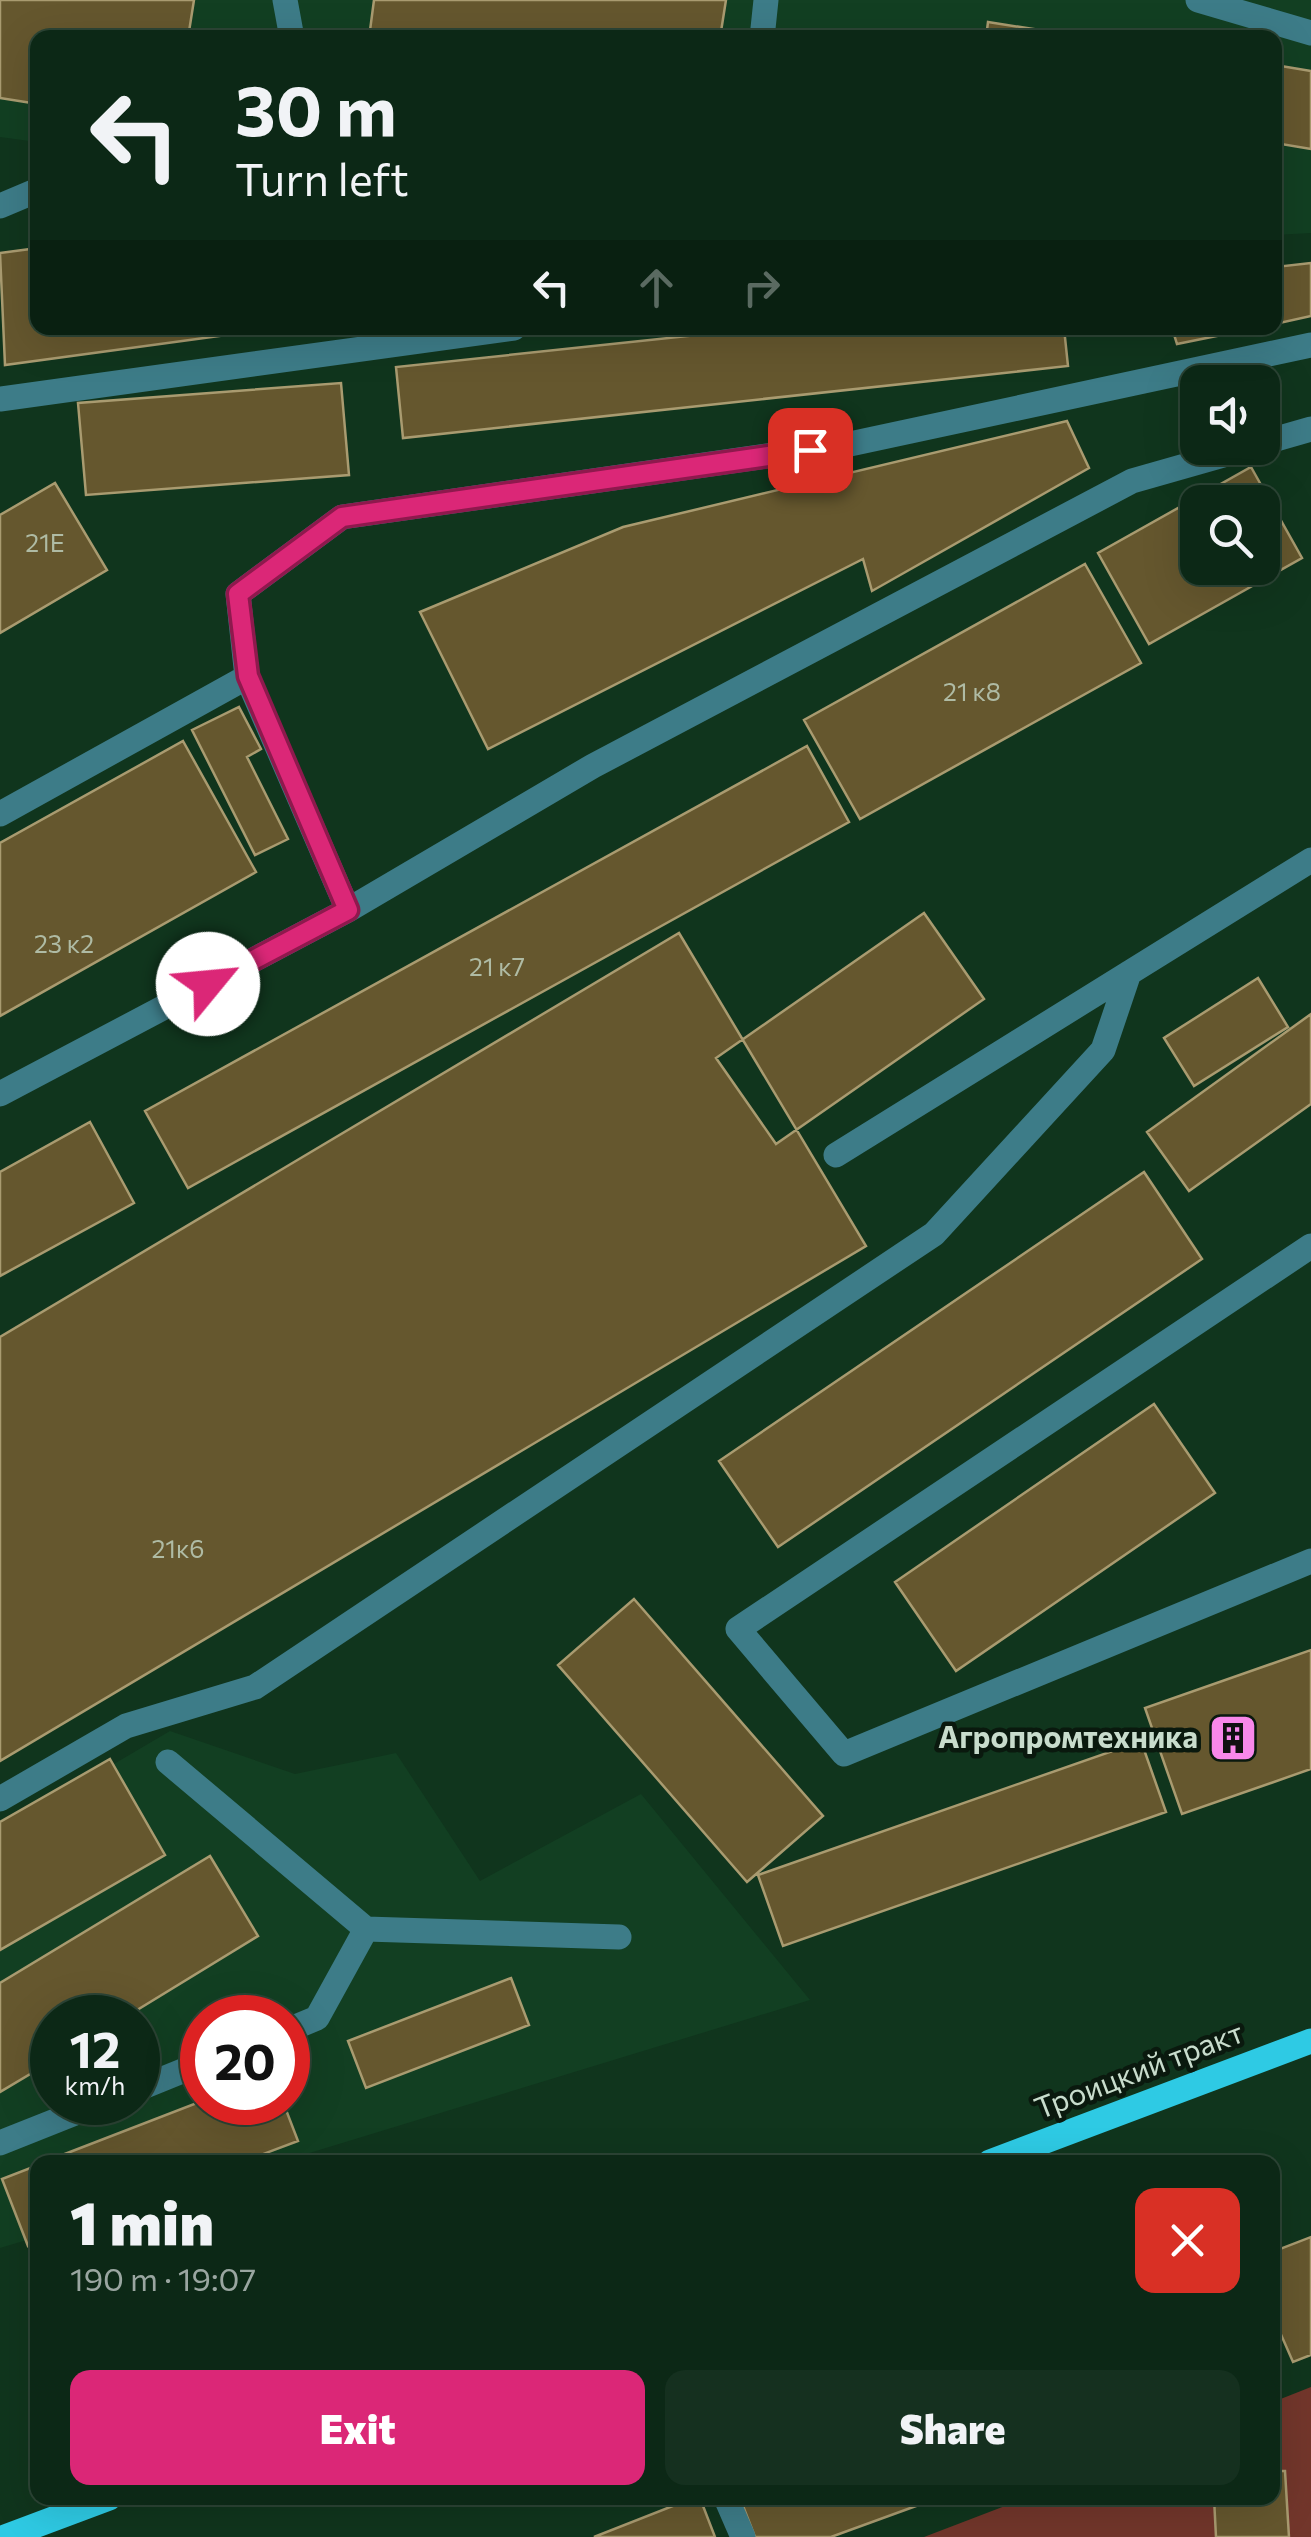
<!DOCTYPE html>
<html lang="en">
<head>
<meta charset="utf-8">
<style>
  body { margin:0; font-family:Commissioner,sans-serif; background:#15301f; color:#f1f3f6; height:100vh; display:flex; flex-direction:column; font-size:38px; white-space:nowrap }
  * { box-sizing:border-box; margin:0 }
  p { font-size:32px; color:#9aa6a1 }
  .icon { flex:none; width:55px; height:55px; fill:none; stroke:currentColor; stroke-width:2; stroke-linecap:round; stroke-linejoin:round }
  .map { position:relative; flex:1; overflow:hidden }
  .side { position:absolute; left:30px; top:2155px; width:1250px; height:350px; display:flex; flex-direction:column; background:#0c2816; border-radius:20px; box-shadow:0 10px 40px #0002,0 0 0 2px #2c4435 }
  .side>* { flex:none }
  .banner { position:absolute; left:30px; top:30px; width:1252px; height:305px; border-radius:20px; box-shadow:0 10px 40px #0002,0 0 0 2px #2c4435; background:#0c2816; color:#f1f3f6; overflow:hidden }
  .controls { position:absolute; left:1180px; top:365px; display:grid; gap:20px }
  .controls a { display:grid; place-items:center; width:100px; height:100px; border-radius:20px; background:#0c2816; box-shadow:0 10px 40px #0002,0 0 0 2px #2c4435; font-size:50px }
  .speed { position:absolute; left:30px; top:1995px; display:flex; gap:20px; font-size:50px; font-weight:700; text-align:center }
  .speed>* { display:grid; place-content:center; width:130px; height:130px; border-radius:50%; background:#0c2816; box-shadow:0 10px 40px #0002,0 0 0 2px #2c4435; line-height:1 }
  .speed small { font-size:25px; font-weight:400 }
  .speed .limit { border:15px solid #d22; background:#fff; color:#111 }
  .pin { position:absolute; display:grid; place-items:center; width:85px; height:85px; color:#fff; margin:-42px; border-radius:20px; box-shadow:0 5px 15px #0006 }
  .me { position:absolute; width:110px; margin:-55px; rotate:62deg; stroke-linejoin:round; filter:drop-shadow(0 0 8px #0008) }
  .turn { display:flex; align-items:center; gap:35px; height:210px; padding:0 40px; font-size:45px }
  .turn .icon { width:130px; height:130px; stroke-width:2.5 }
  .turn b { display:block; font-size:70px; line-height:85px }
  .lanes { display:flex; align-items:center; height:95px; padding:0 40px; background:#0003; justify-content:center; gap:50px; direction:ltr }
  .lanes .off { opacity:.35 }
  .round { display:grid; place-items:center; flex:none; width:105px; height:105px; border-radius:20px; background:#15301f }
  .overview { display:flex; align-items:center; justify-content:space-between; height:170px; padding:0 40px }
  h1 { font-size:60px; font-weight:800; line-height:75px }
  .primary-button { display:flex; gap:20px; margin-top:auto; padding:20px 40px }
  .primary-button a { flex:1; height:115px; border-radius:20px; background:#db2777; color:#fff; font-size:40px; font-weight:800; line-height:115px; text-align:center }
  .primary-button a+a { background:#15301f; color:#f1f3f6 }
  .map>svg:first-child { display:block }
</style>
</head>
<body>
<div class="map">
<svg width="1311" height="2537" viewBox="0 0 1311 2537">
  <rect width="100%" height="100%" fill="#10351d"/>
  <path fill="#123f22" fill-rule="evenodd" d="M0,0H1311V233L1275,235V38H38L37,142L0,137Z
    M170,1731L295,1774L396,1753L480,1881L641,1794L810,2000L280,2162H38L37,2237L0,2248V1831ZM52,2018H138V2102H52ZM202,2018H288V2102H202Z"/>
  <path fill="#72362b" d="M1311,2387V2537H924L1026,2498H1272L1273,2402Z"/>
  <path fill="#65572e" stroke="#a99b70" stroke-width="2.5" fill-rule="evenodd" d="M0,0H194L188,38H38V104L0,98Z
    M374,0H726L720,38H369Z
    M988,22L1091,38H986Z
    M1275,65L1311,71V149L1275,143Z
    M38,248V328H279L5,365L0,253Z
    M1311,263V316L1275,324V267Z
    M763,328H1064L1068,366L403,438L396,367Z
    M1172,328H1256L1177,344Z
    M341,383L349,475L86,495L78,403Z
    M1067,421L1089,468L872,591L863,559L488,749L420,612L623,527Z
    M1251,467L1302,558L1149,644L1098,553ZM1198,502H1262V568H1198Z
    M55,483L107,570L0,633V515Z
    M1085,564L1141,663L860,819L804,720Z
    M239,707L261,749L247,757L288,839L255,855L192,730Z
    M183,741L256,872L0,1016V843Z
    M807,746L849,822L188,1188L145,1111Z
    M924,913L984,999L776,1144L716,1058Z
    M679,933L866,1246L0,1761V1337Z
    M1258,978L1288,1027L1194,1086L1164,1038Z
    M1311,1014V1104L1189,1191L1147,1132Z
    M90,1122L134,1203L0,1276V1172Z
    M1144,1172L1202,1259L778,1547L719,1461Z
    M1154,1404L1215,1493L956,1671L895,1582Z
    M634,1599L823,1816L747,1882L558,1665Z
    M1311,1650V1769L1182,1814L1145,1708Z
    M1141,1741L1166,1812L783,1946L758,1875Z
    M110,1759L165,1855L0,1950V1822Z
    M210,1856L258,1936L124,2018H52V2061L0,2092V1983Z
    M511,1978L529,2025L366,2088L348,2041Z
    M202,2101L283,2102L298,2141L242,2162H44Z
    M38,2165V2242L28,2246L2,2179Z
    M1311,2237V2355L1293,2362L1272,2314V2252Z
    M1272,2471H1285L1289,2537H1216L1214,2498H1272Z
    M693,2498H700L715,2537H594Z
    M740,2498H938L831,2537H755Z"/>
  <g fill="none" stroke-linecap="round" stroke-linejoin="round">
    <path stroke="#3d7c88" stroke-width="25" d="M285,0L292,38
      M1198,0L1311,33
      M762,38L766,0
      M0,206L38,190
      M0,399L514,328
      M1262,443L1311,429
      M0,814L247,677
      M348,910L247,677L238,594L342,517L850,444L1311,345
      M0,1094L348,910L593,766L1132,481L1248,448
      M836,1155L1311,860
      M1311,1246L738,1629L844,1754L1311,1561
      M168,1762L366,1929L619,1937
      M0,1799L126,1726L255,1687L934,1234L1103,1050L1129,973
      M288,2030L317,2018L366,1929
      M138,2089L202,2063
      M0,2143L103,2102
      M726,2498L743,2537"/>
    <path stroke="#2ecae4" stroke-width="25" d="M990,2162L1311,2041
      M5,2537L109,2498"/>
  </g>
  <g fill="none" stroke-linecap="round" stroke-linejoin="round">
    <g stroke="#8e194d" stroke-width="25">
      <path id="route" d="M208,984L348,910L248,676L238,594L342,517L810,450"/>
    </g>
    <use href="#route" stroke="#db2777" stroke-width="18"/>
  </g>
  <defs>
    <g id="building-square" transform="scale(2.5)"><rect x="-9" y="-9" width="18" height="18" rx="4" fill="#f888ea" stroke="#0a190e"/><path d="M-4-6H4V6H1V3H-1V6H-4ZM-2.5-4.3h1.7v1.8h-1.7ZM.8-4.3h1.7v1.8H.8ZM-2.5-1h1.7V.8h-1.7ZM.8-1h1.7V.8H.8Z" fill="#111"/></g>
  </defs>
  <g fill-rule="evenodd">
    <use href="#building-square" x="1233" y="1738"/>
  </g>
  <g text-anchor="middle" stroke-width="9" stroke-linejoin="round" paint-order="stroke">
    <g font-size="25" fill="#afbba4">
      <text x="45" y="552">21Е</text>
      <text x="972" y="701">21 к8</text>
      <text x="64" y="953">23 к2</text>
      <text x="497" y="976">21 к7</text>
      <text x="178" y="1558">21к6</text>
    </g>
    <g font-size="30" font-weight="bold" fill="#c8dccc" stroke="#0a190e" text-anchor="end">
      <text x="1198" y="1748">Агропромтехника</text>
    </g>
    <g font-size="30" fill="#c8dccc" stroke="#0a190e">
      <text transform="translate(1139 2071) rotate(-21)" y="10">Троицкий тракт</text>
    </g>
  </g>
</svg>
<div class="controls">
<a><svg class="icon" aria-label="sound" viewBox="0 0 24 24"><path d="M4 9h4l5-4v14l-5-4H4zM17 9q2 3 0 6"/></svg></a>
<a><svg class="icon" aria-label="search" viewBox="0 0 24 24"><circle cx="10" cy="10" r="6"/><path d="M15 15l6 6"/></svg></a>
</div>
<div class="speed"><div>12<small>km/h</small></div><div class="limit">20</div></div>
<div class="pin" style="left:810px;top:450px;background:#d93025"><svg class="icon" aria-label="arrive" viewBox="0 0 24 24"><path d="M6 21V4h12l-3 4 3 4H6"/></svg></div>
<svg class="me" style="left:208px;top:984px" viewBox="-20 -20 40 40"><circle r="19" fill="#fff"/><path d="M0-13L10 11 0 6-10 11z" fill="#db2777"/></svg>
<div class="banner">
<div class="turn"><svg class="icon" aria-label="left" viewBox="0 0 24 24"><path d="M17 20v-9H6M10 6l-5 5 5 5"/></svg><div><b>30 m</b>Turn left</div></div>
<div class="lanes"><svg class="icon" aria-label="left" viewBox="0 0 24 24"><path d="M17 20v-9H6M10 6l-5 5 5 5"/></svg><svg class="icon off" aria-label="ahead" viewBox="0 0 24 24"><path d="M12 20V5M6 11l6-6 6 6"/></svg><svg class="icon off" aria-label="right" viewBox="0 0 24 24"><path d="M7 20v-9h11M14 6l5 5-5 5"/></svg></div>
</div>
<section class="side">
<div class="overview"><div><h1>1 min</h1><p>190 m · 19:07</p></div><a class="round" style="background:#d93025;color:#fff"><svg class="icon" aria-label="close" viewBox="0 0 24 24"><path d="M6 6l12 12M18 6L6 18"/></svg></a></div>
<div class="primary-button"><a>Exit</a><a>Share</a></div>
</section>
</div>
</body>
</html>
